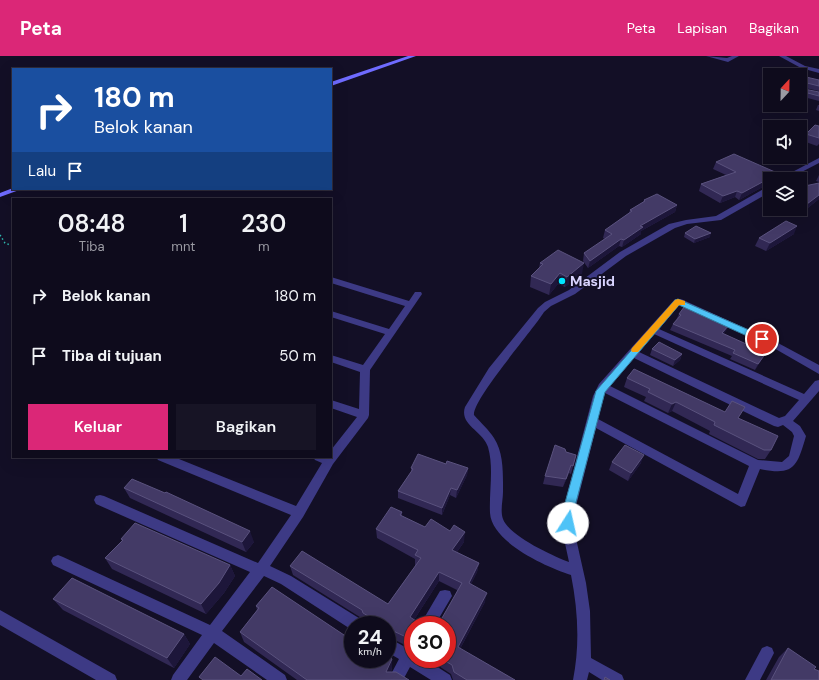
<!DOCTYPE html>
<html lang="id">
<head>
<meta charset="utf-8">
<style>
  body { margin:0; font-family:"DM Sans",sans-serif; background:#171425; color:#f1f3f6; height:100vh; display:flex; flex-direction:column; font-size:15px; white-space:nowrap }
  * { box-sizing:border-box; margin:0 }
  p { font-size:13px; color:#9b9ba3 }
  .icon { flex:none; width:22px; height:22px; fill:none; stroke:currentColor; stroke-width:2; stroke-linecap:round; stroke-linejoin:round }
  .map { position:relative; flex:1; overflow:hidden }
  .side { position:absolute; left:12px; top:142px; width:320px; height:260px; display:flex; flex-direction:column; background:#0e0b1c; border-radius:0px; box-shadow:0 4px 16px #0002,0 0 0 1px #2e2b3b }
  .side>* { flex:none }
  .top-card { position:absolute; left:12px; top:12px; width:320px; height:122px; border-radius:0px; box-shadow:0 4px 16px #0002,0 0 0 1px #2e2b3b; background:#1a4fa0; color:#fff; overflow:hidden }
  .needle { width:26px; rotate:22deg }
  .fabs { position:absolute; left:763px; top:12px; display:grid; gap:8px }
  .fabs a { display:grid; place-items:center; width:44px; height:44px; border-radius:0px; background:#0e0b1c; box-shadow:0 4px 16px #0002,0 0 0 1px #2e2b3b; font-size:20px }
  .speed { position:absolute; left:344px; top:560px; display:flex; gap:8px; font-size:20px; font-weight:700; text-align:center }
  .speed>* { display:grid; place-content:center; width:52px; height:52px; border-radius:50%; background:#0e0b1c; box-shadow:0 4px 16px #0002,0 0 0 1px #2e2b3b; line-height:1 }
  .speed small { font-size:10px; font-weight:400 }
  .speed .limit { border:6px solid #d22; background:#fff; color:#111 }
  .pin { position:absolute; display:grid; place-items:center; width:34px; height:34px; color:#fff; margin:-17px; border:2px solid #fff; border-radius:50%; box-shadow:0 1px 4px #0007 }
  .me { position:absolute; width:44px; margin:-22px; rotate:10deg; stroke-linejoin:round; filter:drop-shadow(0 0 3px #0008) }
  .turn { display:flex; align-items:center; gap:14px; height:84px; padding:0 16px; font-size:18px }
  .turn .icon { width:52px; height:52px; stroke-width:2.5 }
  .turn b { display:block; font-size:28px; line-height:34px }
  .then { display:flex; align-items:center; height:38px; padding:0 16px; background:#0003; gap:8px; font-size:15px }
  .eta { display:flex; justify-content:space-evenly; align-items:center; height:68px; text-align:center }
  .eta b { font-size:24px; font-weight:600; line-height:28px }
  .cta { display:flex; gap:8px; margin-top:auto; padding:8px 16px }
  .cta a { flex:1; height:46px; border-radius:0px; background:#db2777; color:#fff; font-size:16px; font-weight:600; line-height:46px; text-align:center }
  .cta a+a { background:#171425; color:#f1f3f6 }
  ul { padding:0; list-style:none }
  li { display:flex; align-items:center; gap:12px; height:60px; padding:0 16px }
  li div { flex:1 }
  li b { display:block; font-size:15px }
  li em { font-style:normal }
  header { display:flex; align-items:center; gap:24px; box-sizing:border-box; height:56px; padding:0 20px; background:#db2777; color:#fff }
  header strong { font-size:19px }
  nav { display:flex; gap:22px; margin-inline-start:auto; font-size:14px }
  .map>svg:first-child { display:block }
</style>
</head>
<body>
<header>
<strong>Peta</strong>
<nav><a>Peta</a><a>Lapisan</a><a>Bagikan</a></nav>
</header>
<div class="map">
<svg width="819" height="624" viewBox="0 0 819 624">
  <rect width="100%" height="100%" fill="#130f26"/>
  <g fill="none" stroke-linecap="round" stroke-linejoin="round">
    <path stroke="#2fb8b0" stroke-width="1.5" stroke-dasharray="1.5 2.5" stroke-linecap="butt" d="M0,179L5,187L13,190"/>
    <path fill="#3d3a85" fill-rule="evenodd" d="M706,0L727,2L732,0H739L728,6Z
      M779,0H786L805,10L819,13V17L801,12Z
      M819,102V107L788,123H779Z
      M767,131H770V136L721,164L687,168L675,172L626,200L575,238L551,250L544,256C533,274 472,344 474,359C481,367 489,374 494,382C504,397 503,419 503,436C503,444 500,455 503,463C509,480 553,500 569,506L563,478V454L593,340L599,328L675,243H681L778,287L819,309V318L772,291L679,249L659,273L804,338L815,325L819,324V335L793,365L800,370L806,380C797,411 794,420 760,413L745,450L741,451L596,372L575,454L574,463L575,478L586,527L590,555L591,602L622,619L624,624H602L589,616L587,624H573C580,589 578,554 571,519C547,511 492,487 490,457C489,435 494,412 488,391C483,375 459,369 465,351L489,312L538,252L545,246L569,234L620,196L669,168L686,164L716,160ZM654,278L799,344L785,360L779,362L639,296ZM634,302L774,370L778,371L783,369L792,376L794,380L789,400L782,406L758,404L610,330ZM605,337L749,410L738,438L598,363Z
      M331,221L409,245L415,236H421L422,238L370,314L369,359L368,362L333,408L303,461L270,510L291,520L362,564L364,569H353L352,574L281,528L264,520L222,575L285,619L287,624H267L214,587L187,624H171L173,619L202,579L53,509L51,505L53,501L58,499L63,501L210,569L250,516L96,448L94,444L96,440L100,439L104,440L258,507L291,459L158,404L156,401H174L296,450L322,407L315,404L313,401H331V394L357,361L331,352V344L359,353L360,316L331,306V299L363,309L385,278L331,261V255L389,273L405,250L331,227Z
      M445,534L450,535L452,540L435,569H420L440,535Z
      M0,554L115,619L117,624H96L0,569Z
      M387,581L405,591L408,587L413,585V603H425L450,619L452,624H431L410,611L403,624H388L399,603L387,596Z
      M767,590L772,592L774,597L760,624H745L762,592Z"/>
    <path fill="#6f6bff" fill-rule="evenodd" d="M408,0H416L331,30V26Z
      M13,132L22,133L0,141V137Z"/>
  </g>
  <path fill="#312854" d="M806,21L819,24V35L805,32L804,33L819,36V45L800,40V33Z
    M818,49H819V55L816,54Z
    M819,70V88L817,90L803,85L806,78Z
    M716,106L775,116L773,123H770V124L769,125L768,128L739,144L735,141L720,147L699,135L701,128L726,119L713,113Z
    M819,119V126L816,125Z
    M819,127V143L804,155L798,153H800V131Z
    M644,144L677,149L675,156L641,175V178L622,191L619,190L588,212L583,205L584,197L605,183L603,182L605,174L629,157L630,154L643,146Z
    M685,177L710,181L694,187L684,181Z
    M794,178L766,195L755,190L759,182Z
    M540,207L582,218L565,231L558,228L549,239L530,231L531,220L539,212Z
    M679,258L718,261L717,264L729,269L723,278L766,297L762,303L755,314L730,303L732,300L670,274L673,268L676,264Z
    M652,293L682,298L680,304L673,310L650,299Z
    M627,322L739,362L771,394L765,403H758L709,378L710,375L672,355L668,357L644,345L646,341L624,331Z
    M566,396L576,399L571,418L569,417L563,431L543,428L545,420Z
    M612,406L641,407L628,425L609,414Z
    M446,408L468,412L467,419L456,442L450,439L442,459L398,442V435L411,416V412Z
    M124,432L254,486L246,496L130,442Z
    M402,456V460L425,471L464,486L457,496L479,507L477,516L471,528L485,546L460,593L515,624H453L451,618L428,603H447L457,534L439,525L414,564L407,586L405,589L387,580V569H369L364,566L363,563L293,519L290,510L388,548L416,509H415V503L377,482L376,473Z
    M121,483L230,509L235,520L224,537L206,558L112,513L105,502L122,485Z
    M53,543L184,578L190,588L174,612L63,554Z
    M256,550L392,612L391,616L409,624H297L244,586L240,576L257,554Z
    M788,592L814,613L819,624H766L779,601Z"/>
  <path fill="#1d163a" d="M807,27L805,32L801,35L802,30Z
    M775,116L773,123H770V124L769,125L768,128L739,144L742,137Z
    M737,135L735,141L720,147L723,140Z
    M819,139V143L804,155L807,148Z
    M677,149L675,156L641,175V178L622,191L624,184L640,170Z
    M797,170L794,178L766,195L770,187Z
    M711,177L710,181L694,187L695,183Z
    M621,183L619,190L588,212L590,205Z
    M584,207L582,218L565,231L567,221Z
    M560,217L558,228L549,239L551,228Z
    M729,269L726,275L719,284L722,277Z
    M766,297L762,303L755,314L758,308Z
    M682,298L680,304L673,310L675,304Z
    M676,346L672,355L668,357L672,348Z
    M644,399L641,407L628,425L631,417Z
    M571,409L569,417L563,431L566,423Z
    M468,412L467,419L456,442L457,434Z
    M451,432L450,439L442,459V452Z
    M250,475L254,486L246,496L242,486Z
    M465,476L464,486L451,504L452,494Z
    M479,507L477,516L467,536L469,527Z
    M230,509L235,520L224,537L206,558L201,548Z
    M439,516V525L410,570V561Z
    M487,537L485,546L456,600L458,591Z
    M413,575V584L407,586L405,589L404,580L407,577Z
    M184,578L190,588L174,612L167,602Z
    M392,603V612L388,624L386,616Z"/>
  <path fill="#433a66" stroke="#5a527e" d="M806,21L819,24V30L807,27L802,30L804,33L819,36V40L800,35V33Z
    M815,69L819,70V82L806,78Z
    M734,98L775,116L768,120L770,122L742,137L737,135L723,140L701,128L736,116L716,106Z
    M819,127V139L807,148L800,145V131Z
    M657,138L677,149L640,170L643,171L624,184L621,183L590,205L584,197L612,178L605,174L632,155L630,154L645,145L644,144Z
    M786,165L797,170L770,187L759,182Z
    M696,170L711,177L695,183L685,177Z
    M558,194L584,207L567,221L560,217L551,228L531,220L543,208L540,207Z
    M687,247L718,261L716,263L729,269L722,277L766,297L758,308L733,297L735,294L673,268L681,259L679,258Z
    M659,286L682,298L675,304L652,293Z
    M634,313L725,356L732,345L745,351L738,362L778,380L771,394H764L714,369L715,366L676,346L672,348L648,336L650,333L627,322Z
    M555,389L565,393L566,396L576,399L573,410L571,409L566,423L545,420Z
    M625,389L644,399L631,417L612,406Z
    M418,398L446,408L447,405L468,412L457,434L451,432L442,452L398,435L413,413L411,412Z
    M132,423L165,437L166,436L250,475L242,486L124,432Z
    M391,451L402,456L400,459L425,471L431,463L450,475L454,469L465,476L452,494L479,507L469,527L487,537L458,591L515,624H467L454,616L452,609L442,603H447V569H438L462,527L439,516L410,561L422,569H413V575L407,577L404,580L387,572V569H383L363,557L362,554L290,510L302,495L388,548L421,502L415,499L418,494L376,473Z
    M135,467L230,509L219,527L201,548L105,502L123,484L121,483Z
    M72,522L184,578L167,602L53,543Z
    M272,531L353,585V603H387V599L392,603L386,616H396L409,624H307L240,576L259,552L256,550Z
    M788,592L816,611L814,613L819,615V624H771Z
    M215,601L241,620L247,613L262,624H203L199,621Z
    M605,621L610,624H604Z"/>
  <path fill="#4fc3f7" stroke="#337fa1" d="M678,243L765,281L766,283L765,285H758L679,249L605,336L574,454L571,470L568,472L564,470L562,467L563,454L596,335L675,244Z"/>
  <path fill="#f59e0b" d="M678,243L685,245V249H679L638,296H632L631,294L632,292L675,244Z"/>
  <circle fill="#00e5ff" stroke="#130f26" stroke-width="1.5" cx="562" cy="225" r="4"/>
  <g text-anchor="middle" stroke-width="4" stroke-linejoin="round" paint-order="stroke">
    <g font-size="14" font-weight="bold" fill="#d9d4ff" stroke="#130f26" text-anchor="start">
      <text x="570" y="230">Masjid</text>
    </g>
  </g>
</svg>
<div class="fabs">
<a><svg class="needle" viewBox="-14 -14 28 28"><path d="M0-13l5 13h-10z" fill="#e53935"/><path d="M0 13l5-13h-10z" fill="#9b9ba3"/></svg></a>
<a><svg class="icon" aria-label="sound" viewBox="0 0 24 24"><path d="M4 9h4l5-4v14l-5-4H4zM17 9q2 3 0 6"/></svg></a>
<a><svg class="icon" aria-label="layers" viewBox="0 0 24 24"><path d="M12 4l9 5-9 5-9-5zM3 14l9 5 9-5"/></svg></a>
</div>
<div class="speed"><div>24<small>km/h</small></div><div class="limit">30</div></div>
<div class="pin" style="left:762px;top:283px;background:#d93025"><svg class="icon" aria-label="arrive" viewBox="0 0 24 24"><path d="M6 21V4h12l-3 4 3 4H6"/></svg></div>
<svg class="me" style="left:568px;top:467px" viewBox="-20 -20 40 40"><circle r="19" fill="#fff"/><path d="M0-13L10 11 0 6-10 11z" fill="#4fc3f7"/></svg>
<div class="top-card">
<div class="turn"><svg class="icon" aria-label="right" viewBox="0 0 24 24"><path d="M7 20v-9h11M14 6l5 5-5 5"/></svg><div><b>180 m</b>Belok kanan</div></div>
<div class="then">Lalu<svg class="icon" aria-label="arrive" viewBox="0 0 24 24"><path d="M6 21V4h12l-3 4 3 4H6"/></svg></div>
</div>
<section class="side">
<div class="eta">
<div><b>08:48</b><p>Tiba</p></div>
<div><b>1</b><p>mnt</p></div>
<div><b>230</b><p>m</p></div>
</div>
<ul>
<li><svg class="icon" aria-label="right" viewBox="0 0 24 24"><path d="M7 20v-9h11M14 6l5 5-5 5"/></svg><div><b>Belok kanan</b></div><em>180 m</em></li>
<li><svg class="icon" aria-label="arrive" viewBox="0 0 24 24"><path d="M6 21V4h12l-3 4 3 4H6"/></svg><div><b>Tiba di tujuan</b></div><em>50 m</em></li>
</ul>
<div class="cta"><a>Keluar</a><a>Bagikan</a></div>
</section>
</div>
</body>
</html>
